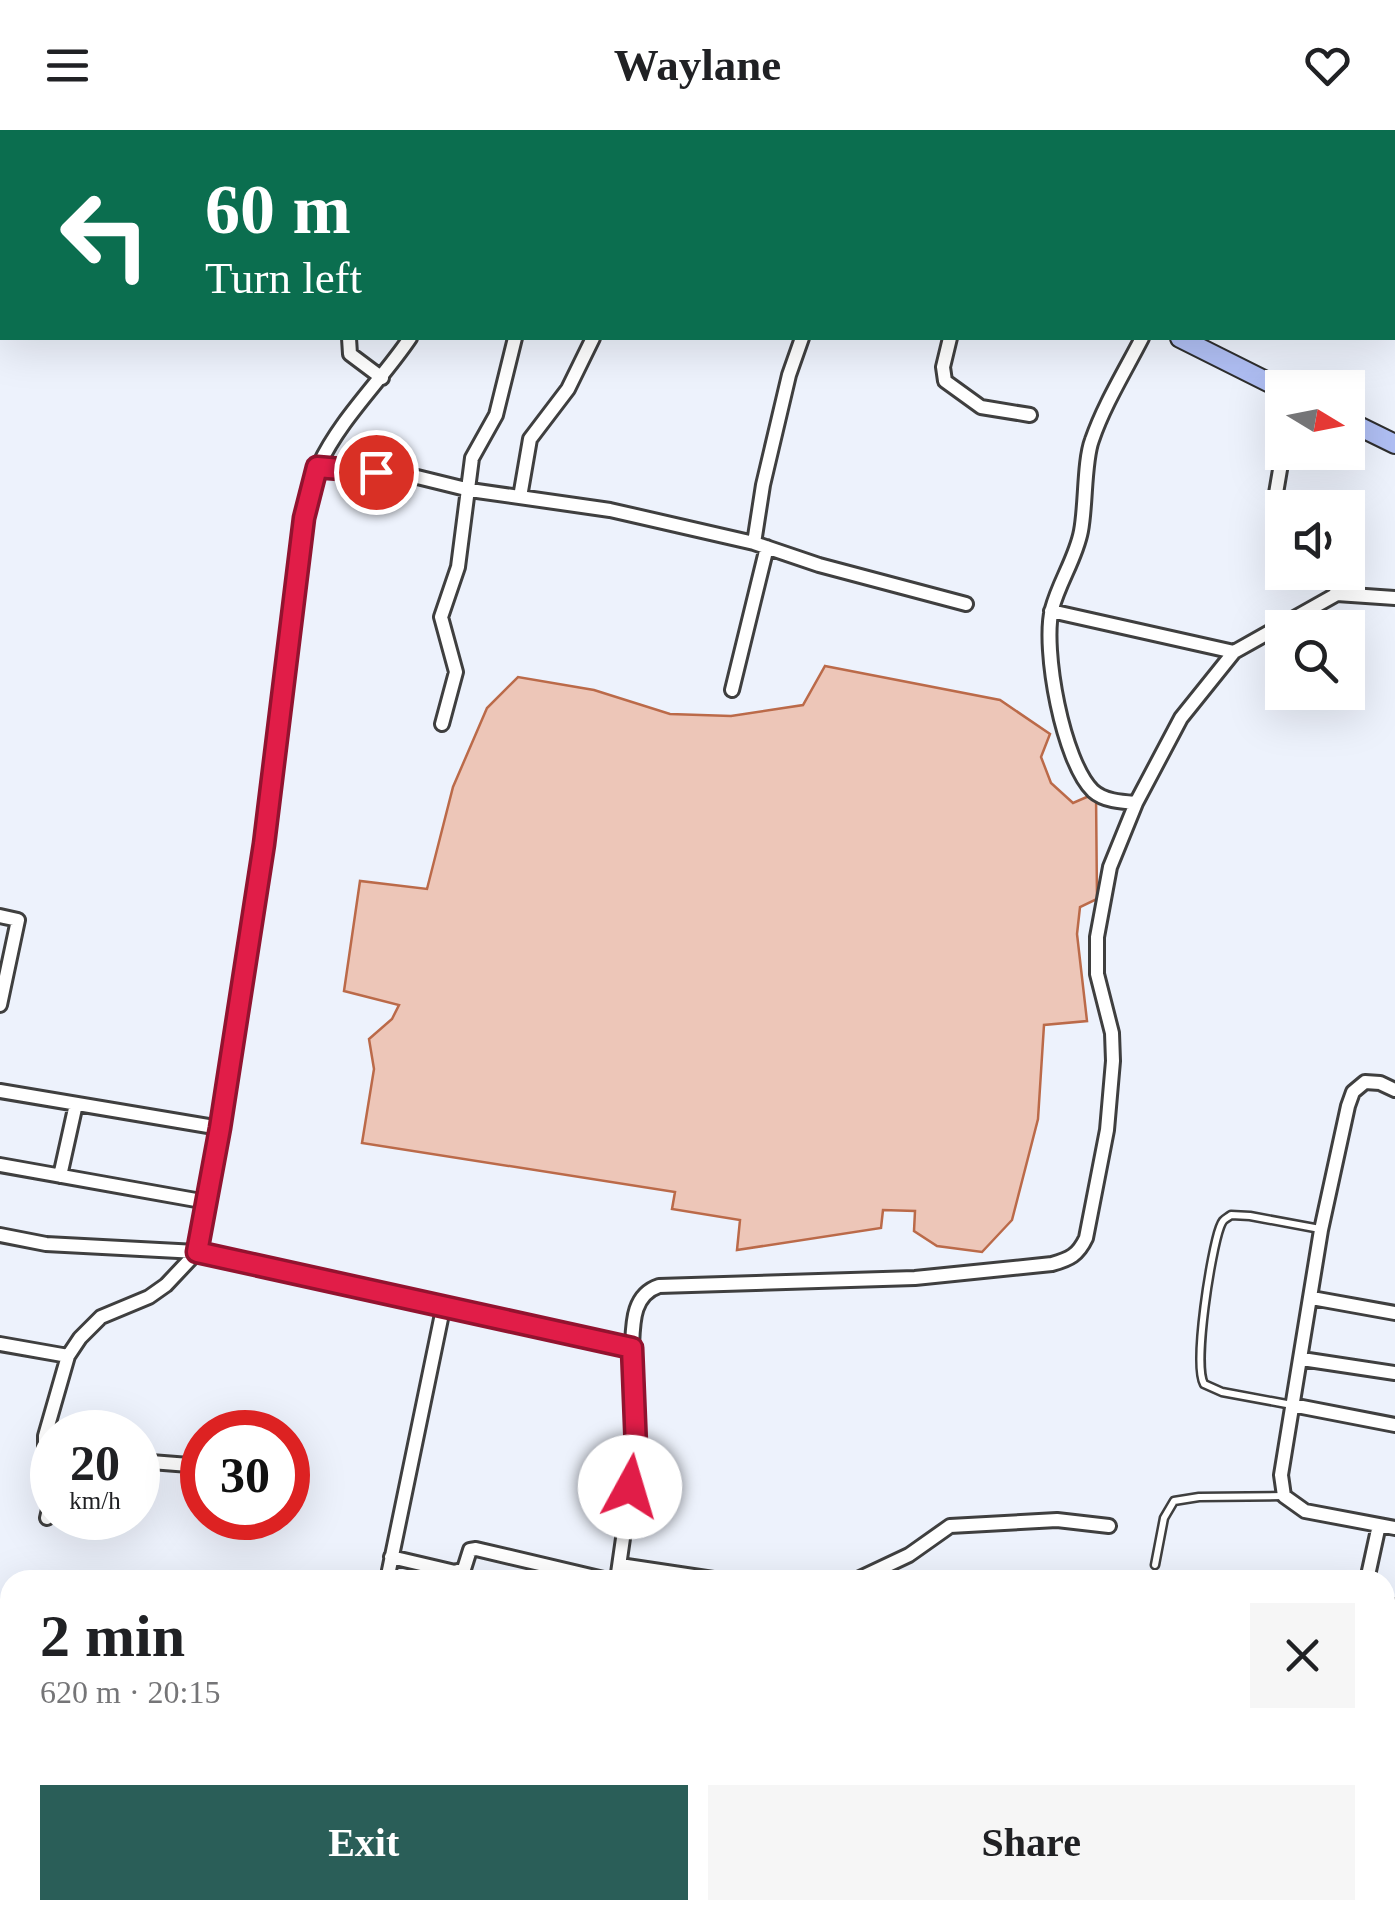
<!DOCTYPE html>
<html lang="en">
<head>
<meta charset="utf-8">
<style>
  body { margin:0; font-family:Georgia,serif; background:#f6f6f6; color:#202124; height:100vh; display:flex; flex-direction:column; font-size:38px; white-space:nowrap }
  * { box-sizing:border-box; margin:0 }
  p { font-size:32px; color:#757577 }
  .icon { flex:none; width:55px; height:55px; fill:none; stroke:currentColor; stroke-width:2; stroke-linecap:round; stroke-linejoin:round }
  .map { position:relative; flex:1; overflow:hidden }
  .panel { position:absolute; left:0px; top:1440px; width:1395px; height:350px; display:flex; flex-direction:column; background:#fff; border-radius:30px 30px 0 0; box-shadow:0 10px 40px #0002 }
  .panel>* { flex:none }
  .guide { position:absolute; left:0px; top:0px; width:1395px; height:210px; box-shadow:0 10px 40px #0002; background:#0b6e4f; color:#fff; overflow:hidden }
  .needle { width:65px; rotate:100deg }
  .tools { position:absolute; left:1265px; top:240px; display:grid; gap:20px }
  .tools a { display:grid; place-items:center; width:100px; height:100px; border-radius:0px; background:#fff; box-shadow:0 10px 40px #0002; font-size:50px }
  .speed { position:absolute; left:30px; top:1280px; display:flex; gap:20px; font-size:50px; font-weight:700; text-align:center }
  .speed>* { display:grid; place-content:center; width:130px; height:130px; border-radius:50%; background:#fff; box-shadow:0 10px 40px #0002; line-height:1 }
  .speed small { font-size:25px; font-weight:400 }
  .speed .limit { border:15px solid #d22; background:#fff; color:#111 }
  .pin { position:absolute; display:grid; place-items:center; width:85px; height:85px; color:#fff; margin:-42px; border:5px solid #fff; border-radius:50%; box-shadow:0 2px 10px #0007 }
  .me { position:absolute; width:110px; margin:-55px; rotate:6deg; stroke-linejoin:round; filter:drop-shadow(0 0 8px #0008) }
  .turn { display:flex; align-items:center; gap:35px; height:210px; padding:0 40px; font-size:45px }
  .turn .icon { width:130px; height:130px; stroke-width:2.5 }
  .turn b { display:block; font-size:70px; line-height:85px }
  .round { display:grid; place-items:center; flex:none; width:105px; height:105px; border-radius:0px; background:#f6f6f6 }
  .headline { display:flex; align-items:center; justify-content:space-between; height:170px; padding:0 40px }
  h1 { font-size:60px; font-weight:700; line-height:75px }
  .cta { display:flex; gap:20px; margin-top:auto; padding:20px 40px }
  .cta a { flex:1; height:115px; border-radius:0px; background:#2a5e58; color:#fff; font-size:40px; font-weight:700; line-height:115px; text-align:center }
  .cta a+a { background:#f6f6f6; color:#202124 }
  header { display:flex; justify-content:space-between; align-items:center; height:130px; padding:0 40px; background:#fff; font-size:45px; font-weight:700 }
  .map>svg:first-child { display:block }
</style>
</head>
<body>
<header><svg class="icon" aria-label="menu" viewBox="0 0 24 24"><path d="M4 6h16M4 12h16M4 18h16"/></svg>Waylane<svg class="icon" aria-label="heart" viewBox="0 0 24 24"><path d="M12 20l-8-8c-3-5 5-10 8-4 3-6 11-1 8 4z"/></svg></header>
<div class="map">
<svg width="1395" height="1790" viewBox="0 0 1395 1790">
  <rect width="100%" height="100%" fill="#edf2fc"/>
  <path fill="#edc6b8" stroke="#bb6a49" stroke-width="2.5" d="M825,536L1000,570L1050,604L1041,627L1051,653L1073,673L1096,663L1097,769L1080,777L1077,804L1087,891L1044,895L1038,989L1012,1090L982,1122L937,1116L914,1101L915,1081L883,1080L881,1098L737,1120L740,1090L672,1079L675,1062L362,1013L374,939L369,909L392,889L399,875L344,861L360,751L427,759L453,657L487,578L518,547L594,560L670,584L731,586L803,575Z"/>
  <g fill="none" stroke-linecap="round" stroke-linejoin="round">
    <g stroke="#3f3f3f" stroke-width="11">
      <path id="service" d="M1292,1275L1222,1262L1204,1254C1193,1234 1211,1121 1220,1097C1223,1089 1224,1090 1231,1085L1250,1086L1320,1099
        M1155,1435L1164,1388L1174,1371L1199,1367L1283,1366"/>
    </g>
    <g stroke="#3f3f3f" stroke-width="18">
      <path id="minor" d="M422,2V0
        M523,2L524,0
        M706,2L707,0
        M983,2L988,0
        M349,208L350,224L382,248
        M950,208L943,237L945,251L981,277L1030,285
        M317,337L405,344L470,360L610,380L754,413L819,435L966,474
        M520,367L530,309L568,259L593,208
        M1282,392L1274,375L1283,322
        M754,413L763,355L789,245L802,208
        M1333,442L1337,464
        M1051,481L1234,522L1337,464L1395,468
        M732,560L767,417
        M442,594L456,542L441,487L458,437L472,328L496,285L515,208
        M1136,673C1122,672 1104,671 1093,661C1063,632 1042,519 1052,479C1059,452 1076,428 1081,401C1086,375 1084,331 1092,310C1104,275 1125,241 1142,208
        M0,786L18,790L0,875
        M1395,960L1380,953L1365,952L1353,962L1348,976L1321,1100L1281,1345L1284,1366L1305,1381L1395,1398
        M0,961L220,998
        M0,1035L207,1072
        M60,1046L76,974
        M0,1105L46,1114L197,1122L632,1218C633,1194 632,1165 659,1156L915,1148L1052,1134C1070,1129 1078,1125 1086,1108L1107,1000L1113,931L1112,903L1097,844V807L1110,737L1136,673L1181,588L1234,522
        M1312,1168L1395,1183
        M0,1214L68,1226
        M1302,1229L1395,1243
        M1292,1275L1395,1295
        M52,1330L45,1324V1306L68,1226L80,1208L101,1187L149,1167L166,1155L197,1122L220,998L265,713L304,387C309,370 311,350 319,335C341,288 381,251 410,208
        M138,1331L202,1336
        M47,1388L52,1366
        M391,1427L455,1442L464,1439L470,1420L476,1419L608,1450
        M620,1435L720,1450
        M387,1450L443,1179
        M617,1450L636,1318L632,1218
        M856,1450L909,1425L950,1396L1057,1390L1109,1396
        M1367,1450L1379,1395
        M1385,1473L1395,1477
        M0,1562L10,1556
        M1385,1719L1395,1706
        M895,1780L911,1790
        M1350,1780L1372,1790
        M168,1790L174,1780
        M534,1790L537,1780
        M716,1790V1780
        M1334,1790L1340,1780"/>
    </g>
    <g stroke="#2e2e2e" stroke-width="22">
      <path id="secondary" d="M633,0L644,2
        M1180,208L1282,259
        M1348,291L1395,314"/>
    </g>
    <g stroke="#1d1d1d" stroke-width="25">
      <path id="primary" d="M0,1693L10,1694
        M251,1780L269,1790"/>
    </g>
    <use href="#service" stroke="#fff" stroke-width="6"/>
    <use href="#minor" stroke="#fff" stroke-width="12"/>
    <use href="#secondary" stroke="#b0bff4" stroke-width="18"/>
    <use href="#primary" stroke="#739ce6" stroke-width="20"/>
  </g>
  <g fill="none" stroke-linecap="round" stroke-linejoin="round">
    <g stroke="#92132f" stroke-width="25">
      <path id="route" d="M376,342L317,337L304,388L264,714L220,998L197,1122L632,1218L636,1318L630,1357"/>
    </g>
    <use href="#route" stroke="#e11d48" stroke-width="18"/>
  </g>
</svg>
<div class="tools">
<a><svg class="needle" viewBox="-14 -14 28 28"><path d="M0-13l5 13h-10z" fill="#e53935"/><path d="M0 13l5-13h-10z" fill="#757577"/></svg></a>
<a><svg class="icon" aria-label="sound" viewBox="0 0 24 24"><path d="M4 9h4l5-4v14l-5-4H4zM17 9q2 3 0 6"/></svg></a>
<a><svg class="icon" aria-label="search" viewBox="0 0 24 24"><circle cx="10" cy="10" r="6"/><path d="M15 15l6 6"/></svg></a>
</div>
<div class="speed"><div>20<small>km/h</small></div><div class="limit">30</div></div>
<div class="pin" style="left:376px;top:342px;background:#d93025"><svg class="icon" aria-label="arrive" viewBox="0 0 24 24"><path d="M6 21V4h12l-3 4 3 4H6"/></svg></div>
<svg class="me" style="left:630px;top:1357px" viewBox="-20 -20 40 40"><circle r="19" fill="#fff"/><path d="M0-13L10 11 0 6-10 11z" fill="#e11d48"/></svg>
<div class="guide">
<div class="turn"><svg class="icon" aria-label="left" viewBox="0 0 24 24"><path d="M17 20v-9H6M10 6l-5 5 5 5"/></svg><div><b>60 m</b>Turn left</div></div>
</div>
<section class="panel">
<div class="headline"><div><h1>2 min</h1><p>620 m · 20:15</p></div><a class="round"><svg class="icon" aria-label="close" viewBox="0 0 24 24"><path d="M6 6l12 12M18 6L6 18"/></svg></a></div>
<div class="cta"><a>Exit</a><a>Share</a></div>
</section>
</div>
</body>
</html>
